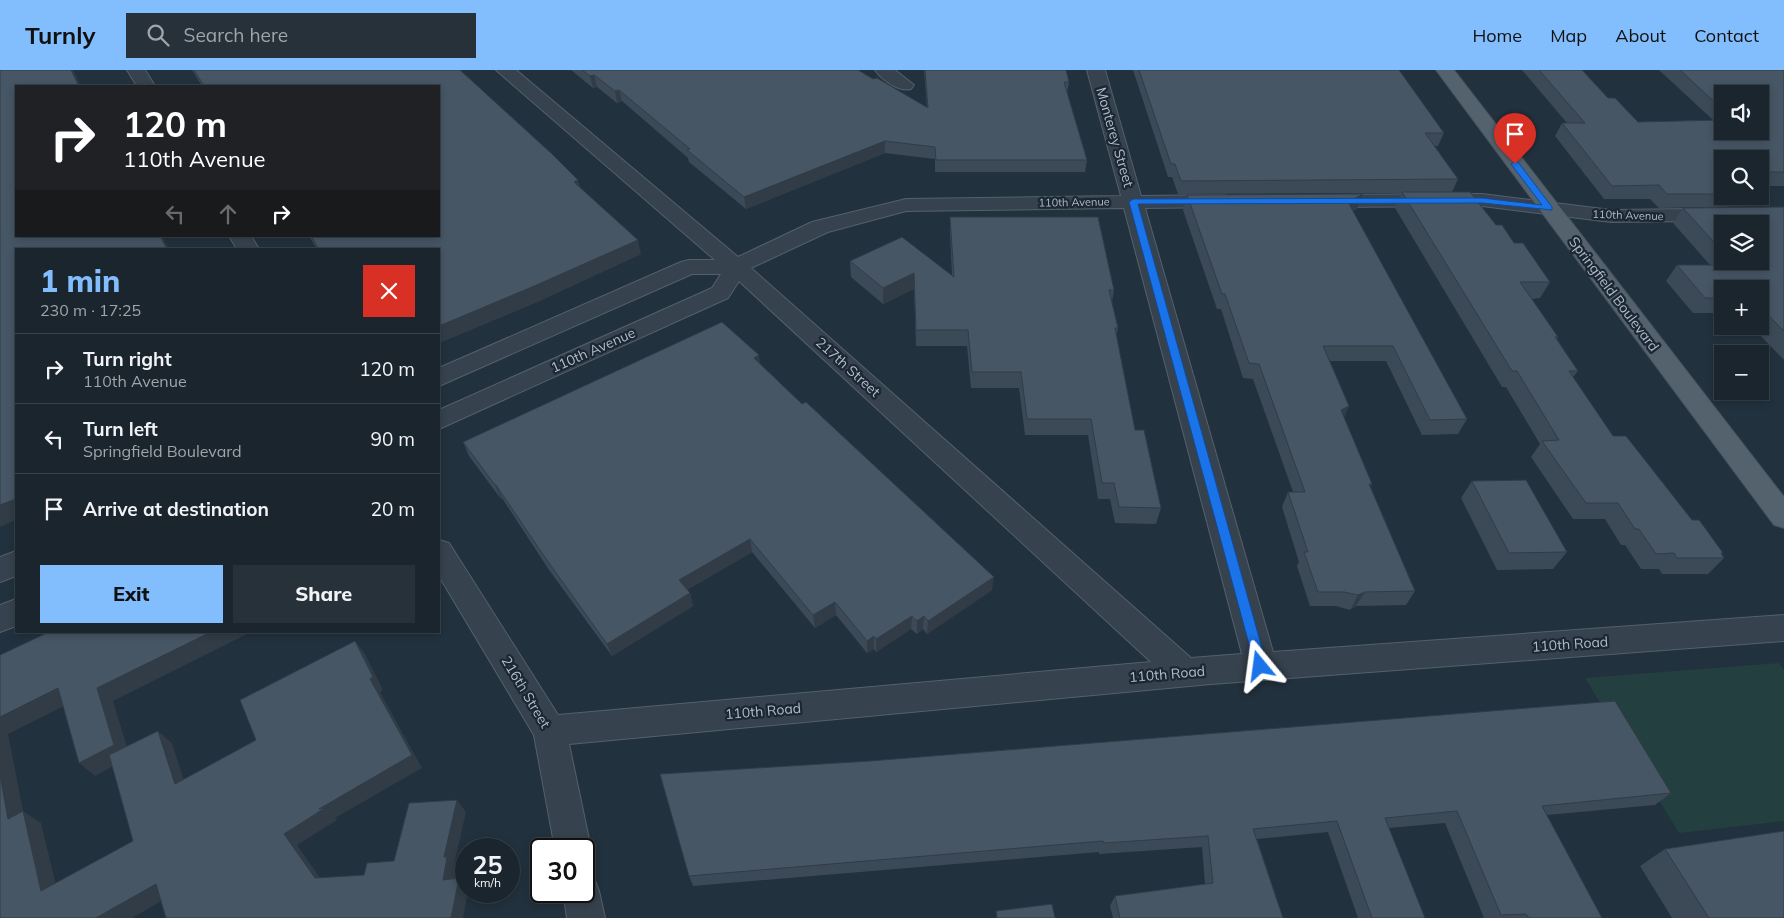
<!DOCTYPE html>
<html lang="en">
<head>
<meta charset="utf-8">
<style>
  body { margin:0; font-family:Mulish,sans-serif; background:#27313a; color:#f1f3f6; height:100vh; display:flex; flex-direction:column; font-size:19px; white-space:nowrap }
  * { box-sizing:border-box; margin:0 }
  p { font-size:16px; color:#9fa5aa }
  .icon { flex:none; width:28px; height:28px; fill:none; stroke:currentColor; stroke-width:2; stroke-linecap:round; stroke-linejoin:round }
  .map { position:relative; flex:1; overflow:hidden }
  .drawer { position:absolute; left:15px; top:178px; width:425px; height:385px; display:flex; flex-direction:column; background:#1a252e; border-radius:0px; box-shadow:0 2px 8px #0003,0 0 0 1px #38424a }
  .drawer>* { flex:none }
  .hud { position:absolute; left:15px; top:15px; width:425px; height:152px; border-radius:0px; box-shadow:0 2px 8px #0003,0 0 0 1px #38424a; background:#202124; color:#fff; overflow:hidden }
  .fabs { position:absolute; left:1714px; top:15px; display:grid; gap:10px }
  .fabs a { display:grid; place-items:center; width:55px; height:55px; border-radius:0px; background:#1a252e; box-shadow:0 2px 8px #0003,0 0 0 1px #38424a; font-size:25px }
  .speed { position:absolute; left:455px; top:768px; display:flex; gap:10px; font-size:25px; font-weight:700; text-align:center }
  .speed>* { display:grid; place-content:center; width:65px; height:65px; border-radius:50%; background:#1a252e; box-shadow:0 2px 8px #0003,0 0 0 1px #38424a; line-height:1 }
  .speed small { font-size:12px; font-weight:400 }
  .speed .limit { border:2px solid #111; border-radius:8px; background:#fff; color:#111 }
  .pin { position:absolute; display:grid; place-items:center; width:42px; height:42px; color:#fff; margin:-51px -21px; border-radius:50% 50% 50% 0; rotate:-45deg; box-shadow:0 0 5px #0007 }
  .pin .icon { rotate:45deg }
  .me { position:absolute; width:55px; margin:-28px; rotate:344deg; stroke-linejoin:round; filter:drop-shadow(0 0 4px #0008) }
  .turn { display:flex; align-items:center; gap:18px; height:105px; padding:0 25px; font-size:22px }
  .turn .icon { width:65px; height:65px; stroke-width:2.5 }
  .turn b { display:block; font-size:35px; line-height:42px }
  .lanes { display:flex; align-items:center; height:48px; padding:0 25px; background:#0003; justify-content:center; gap:25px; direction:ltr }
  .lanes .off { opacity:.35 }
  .round { display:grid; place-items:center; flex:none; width:52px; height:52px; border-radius:0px; background:#27313a }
  .overview { display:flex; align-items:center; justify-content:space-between; height:85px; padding:0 25px }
  h1 { font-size:30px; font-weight:800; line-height:38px; color:#82befe }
  .cta { display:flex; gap:10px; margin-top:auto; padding:10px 25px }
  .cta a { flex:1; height:58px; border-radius:0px; background:#82befe; color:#111; font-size:20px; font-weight:800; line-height:58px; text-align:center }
  .cta a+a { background:#27313a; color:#f1f3f6 }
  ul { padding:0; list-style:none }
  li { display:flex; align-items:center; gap:15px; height:70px; padding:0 25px; border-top:1px solid #38424a }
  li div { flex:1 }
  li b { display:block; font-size:19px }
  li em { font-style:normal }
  header { display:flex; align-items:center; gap:30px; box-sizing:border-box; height:70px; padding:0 25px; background:#82befe; color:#111 }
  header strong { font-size:24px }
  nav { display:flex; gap:28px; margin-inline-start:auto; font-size:18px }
  .search { width:350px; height:45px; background:#27313a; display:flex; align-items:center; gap:12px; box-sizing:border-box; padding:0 18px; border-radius:0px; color:#9fa5aa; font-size:19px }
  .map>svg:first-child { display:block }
</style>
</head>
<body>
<header>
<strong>Turnly</strong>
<div class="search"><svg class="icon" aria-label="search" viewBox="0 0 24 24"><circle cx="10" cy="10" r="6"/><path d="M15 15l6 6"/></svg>Search here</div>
<nav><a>Home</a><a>Map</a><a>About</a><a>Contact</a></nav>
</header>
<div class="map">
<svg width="1784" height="848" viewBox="0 0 1784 848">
  <rect width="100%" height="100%" fill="#22313e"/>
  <path fill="#243f3f" d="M1779,593L1784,600V751L1679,763L1585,608Z"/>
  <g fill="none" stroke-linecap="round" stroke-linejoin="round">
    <g stroke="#54606c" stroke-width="2">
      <path id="minor" d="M127,0H145L155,16H137Z
        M496,0H516L738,187L812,152L906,129L1121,126L1087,0H1105L1141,126L1224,125L1231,127L1234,131L1231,135L1224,137L1145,138L1273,582L1784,545V571L1211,614L569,674L591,779L584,792V779H555L534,665L439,506V470L449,473L558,645L1151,592L739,211L728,228L439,359V340L712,218L721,204H692L439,316V298L681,192L689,190H715ZM1124,138L1242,584L1191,588L751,198L828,162L906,141Z
        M875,0H895L914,15L911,19C899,22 882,10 875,0Z
        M1482,124L1611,140L1784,138V150L1611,152L1482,136L1324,137L1317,135L1314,131L1317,127L1324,125Z
        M229,166H251L259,179H237Z
        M16,481V506L0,512V487Z
        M16,529V556L0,562V535Z
        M584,804L594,808L599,821L605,848H567L563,821H584Z"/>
    </g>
    <g stroke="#424e5a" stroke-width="2">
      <path id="primary" d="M1436,0H1454L1784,427V458L1774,455Z"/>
    </g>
    <use href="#minor" fill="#36424e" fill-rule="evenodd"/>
    <use href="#primary" fill="#54626e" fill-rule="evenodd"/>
  </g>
  <path fill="#3c4a57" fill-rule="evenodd" d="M192,0H460L580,118L641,184L537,232L439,273V179H317L309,166H439V16H202Z
    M571,0H858L873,9L927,37L924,0H1066L1069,12L1067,24L1087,90L1085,102H935V89L885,83L746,139L689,92L688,88L622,31L617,33L597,17L593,18Z
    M1133,0H1399L1444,63L1438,76H1434L1458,109L1452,122L1496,155L1550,212L1540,228L1532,229L1558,267L1557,269L1578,301L1573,307L1613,366L1723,483L1721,484L1724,488L1708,504H1662L1659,499H1641L1625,475H1621L1605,449H1573L1531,387L1540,374L1506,317H1502L1395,138L1402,123L1178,124L1172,107H1168Z
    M1522,0H1582L1608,28L1638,52L1713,50L1659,0H1784V116H1760L1768,123L1758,136L1659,138L1650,129H1604L1555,66L1562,53H1567ZM1722,24L1760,61H1722ZM1722,89H1760V126H1722Z
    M1187,125L1357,139L1352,141L1467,349L1458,364L1422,365L1386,291H1330L1349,336L1344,347L1372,414L1370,416L1415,521L1406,535L1356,536L1350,540L1336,536H1310L1297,496L1299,492L1282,437L1288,422H1293L1253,309L1243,308L1221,239H1217L1183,140Z
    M1784,137V290L1751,256H1760V219H1722V243H1693L1666,211L1677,195H1710L1673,153L1683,138ZM1722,154L1760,191H1722Z
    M950,147L1114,220L1112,232L1118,258L1116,266L1135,360L1161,438L1156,454L1115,453L1110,429H1098L1088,365H1025L1019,318H971L967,276H916L914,219L883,234L851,207L850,191L952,205L950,163Z
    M760,294L992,520L927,564L923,559L917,564L911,559L876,582L874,579L867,583L836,545L815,558L752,482L687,520L690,523L693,536L612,586L549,500L502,428L501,429L469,386L463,372Z
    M1472,411L1567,482L1553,499L1497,500L1461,428Z
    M660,704L1671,723L1655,735L1547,745L1602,848H1484L1445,753L1389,758L1425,848H1358L1328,762L1257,769L1283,848H1113L1110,836L1115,826L1205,814L1202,777L1099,784V782L693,816L689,806Z
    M1665,779L1784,848H1672L1640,796Z"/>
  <path fill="#313c47" d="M71,0H73L81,16H79Z
    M594,5L597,17L593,18L590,6Z
    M619,20L622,31L617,33L615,21Z
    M885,71V83L746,139L744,127Z
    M578,110L582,124L574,112Z
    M1363,124L1357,139L1342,147L1348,132Z
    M160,166H162L169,179H167Z
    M638,170L641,184L537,232L439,273V256Z
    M914,203V219L883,234V218Z
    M759,285L761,299L754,288Z
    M1349,336L1342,351L1341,340Z
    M495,415H496L502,428L501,429Z
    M16,429V450L0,457V435Z
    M750,469L752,482L682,523L679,510Z
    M994,507L992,520L927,564L928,551Z
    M1365,522L1356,536L1350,540L1358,525Z
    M690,523L693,536L612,586L607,574Z
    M835,532L836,545L815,558L813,545Z
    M912,546L911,559L876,582V569Z
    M924,546L923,559L917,564V551Z
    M213,561H253L113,631L130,687L95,706L79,693L97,618Z
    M874,566V579L867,583V571Z
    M355,571L365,584L383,620L380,622L422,698L335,748L337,750L297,775L328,819L315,808L284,764L319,739L370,609Z
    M58,618L74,631L8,664L27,761L8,749L0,705V647Z
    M158,661L172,673L189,726L175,714Z
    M457,730L466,742L454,795L457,798L453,821L443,810L444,787Z
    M23,741L41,753L60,832L41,821Z
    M459,808L466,817V821H468L463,848H451Z
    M156,814L172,825L132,848H96Z"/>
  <path fill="#465665" stroke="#313c47" d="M0,0H71L79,16H16V166H160L167,179H16V429L0,435Z
    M194,0H460L552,84L578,110L574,112L638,170L532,217L439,256V179H319L311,166H439V16H204Z
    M582,0H858L873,9L877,8L928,38L925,0H1066L1069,12H1064L1087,90H936L935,77L885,71L744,127L687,80L690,79L619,20L615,21L594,5L590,6Z
    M1139,0H1399L1444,63H1425L1458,109L1181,111L1175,94H1171Z
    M1539,0H1582L1608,28H1615L1638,52L1722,50V61H1760V24H1722V39L1680,0H1784V102H1760V89H1722V124H1667L1659,115L1612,116L1562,53H1585Z
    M1760,115L1768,123H1760Z
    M1402,122H1470L1496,155H1502L1514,173H1523L1550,212H1520L1558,267H1555L1578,301H1569L1613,366H1626L1692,450H1699L1705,458L1723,483H1721L1724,488H1677L1674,483L1656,484L1639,459H1635L1618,433H1586L1542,371L1559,370L1517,301H1512Z
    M1363,124L1348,132L1467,349L1430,350L1393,276H1323L1349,336L1341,340L1372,414H1369L1415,521L1365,522L1358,525L1344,522H1318L1304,482H1308L1288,422H1305L1259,294L1249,293L1225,224H1222L1187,125Z
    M1784,137V261L1760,237V219H1722V228H1705L1677,195H1735L1732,191H1760V154H1722V181L1683,138Z
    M950,147H1098L1114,220H1109L1118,258H1115L1135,360H1144L1161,438L1119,437L1114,413H1102L1091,349H1027L1021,302H972L968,260H916L914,203L883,218L850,191L902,167L954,207Z
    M722,252L759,285L754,288L802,334L806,332L994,507L928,551L924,546L917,551L912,546L876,569L874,566L867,571L835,532L813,545L750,469L679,510L690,523L607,574L544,486L496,415H495L463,372Z
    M1526,410L1567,482L1509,483L1472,411Z
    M51,561H213L97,618L114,675L79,693L58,618L0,647V585Z
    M355,571L373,607L370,609L412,685L319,739L325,738L284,764L315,808L364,805L367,793L394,791L409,733L457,730L444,787H447L443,810L459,808L451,848H166L156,814L96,848H0V705L8,749L23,741L41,821L133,771L109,685L158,661L175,714L256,670L240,630Z
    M1615,631L1671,723L1542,736L1602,848H1529L1526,844L1501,845L1457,741L1385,748L1425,848H1372L1337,751L1253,759L1283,848H1120L1115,826L1213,813L1208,766L1104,773L1103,771L689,806L660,704L870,691Z
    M1784,761V848H1709L1665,779Z
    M1052,834L1055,848H997L996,841Z"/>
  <path fill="#1a73e8" stroke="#114b97" d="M1515,91L1518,92L1552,137V140L1482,133L1138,134L1267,596L1265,600L1260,602L1256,600L1129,132L1133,129L1482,128L1542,135L1511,94Z"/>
  <g text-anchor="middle" stroke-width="4.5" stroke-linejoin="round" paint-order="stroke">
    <g font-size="11" fill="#b2bdc9" stroke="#1b2733">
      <text transform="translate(1074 132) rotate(-1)" y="4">110th Avenue</text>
      <text transform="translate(1628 145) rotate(2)" y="4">110th Avenue</text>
    </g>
    <g font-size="14" fill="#b2bdc9" stroke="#1b2733">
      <text transform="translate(1115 67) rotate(74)" y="5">Monterey Street</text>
      <text transform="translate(1614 224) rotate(53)" y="5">Springfield Boulevard</text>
      <text transform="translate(593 280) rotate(-24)" y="5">110th Avenue</text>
      <text transform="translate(848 297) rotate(42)" y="5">217th Street</text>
      <text transform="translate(1570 574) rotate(-4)" y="5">110th Road</text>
      <text transform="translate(1167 604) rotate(-5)" y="5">110th Road</text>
      <text transform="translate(526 622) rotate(59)" y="5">216th Street</text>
      <text transform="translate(763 641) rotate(-5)" y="5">110th Road</text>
    </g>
  </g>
</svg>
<div class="fabs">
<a><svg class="icon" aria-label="sound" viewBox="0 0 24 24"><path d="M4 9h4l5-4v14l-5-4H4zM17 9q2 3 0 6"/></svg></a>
<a><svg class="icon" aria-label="search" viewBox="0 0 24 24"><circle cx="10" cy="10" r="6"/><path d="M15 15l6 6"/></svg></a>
<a><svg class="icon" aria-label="layers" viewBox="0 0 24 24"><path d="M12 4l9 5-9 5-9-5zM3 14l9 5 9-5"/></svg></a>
<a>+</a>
<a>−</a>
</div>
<div class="speed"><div>25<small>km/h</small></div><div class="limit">30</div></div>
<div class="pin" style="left:1515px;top:94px;background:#d93025"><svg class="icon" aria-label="arrive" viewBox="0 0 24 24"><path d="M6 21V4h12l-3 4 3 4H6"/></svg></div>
<svg class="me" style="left:1260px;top:596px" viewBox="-20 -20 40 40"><path d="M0-17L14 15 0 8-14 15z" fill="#1a73e8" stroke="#fff" stroke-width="4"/></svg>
<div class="hud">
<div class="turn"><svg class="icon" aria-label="right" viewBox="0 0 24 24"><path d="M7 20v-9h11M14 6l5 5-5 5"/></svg><div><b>120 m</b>110th Avenue</div></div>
<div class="lanes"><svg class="icon off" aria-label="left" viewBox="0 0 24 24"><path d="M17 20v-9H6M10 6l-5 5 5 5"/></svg><svg class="icon off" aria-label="ahead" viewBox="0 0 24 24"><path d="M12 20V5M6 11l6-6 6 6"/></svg><svg class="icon" aria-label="right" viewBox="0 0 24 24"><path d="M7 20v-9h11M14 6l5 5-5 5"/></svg></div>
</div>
<section class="drawer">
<div class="overview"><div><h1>1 min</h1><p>230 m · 17:25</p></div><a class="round" style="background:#d93025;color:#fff"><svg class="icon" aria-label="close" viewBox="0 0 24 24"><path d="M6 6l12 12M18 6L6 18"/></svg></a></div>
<ul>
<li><svg class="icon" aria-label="right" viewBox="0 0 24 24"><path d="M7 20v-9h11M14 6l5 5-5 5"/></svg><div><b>Turn right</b><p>110th Avenue</p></div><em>120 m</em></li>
<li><svg class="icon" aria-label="left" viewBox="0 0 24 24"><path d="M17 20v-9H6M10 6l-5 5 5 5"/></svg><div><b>Turn left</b><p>Springfield Boulevard</p></div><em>90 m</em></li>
<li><svg class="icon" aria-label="arrive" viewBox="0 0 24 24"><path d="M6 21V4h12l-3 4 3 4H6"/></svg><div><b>Arrive at destination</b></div><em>20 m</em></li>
</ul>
<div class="cta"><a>Exit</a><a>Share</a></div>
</section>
</div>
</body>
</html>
